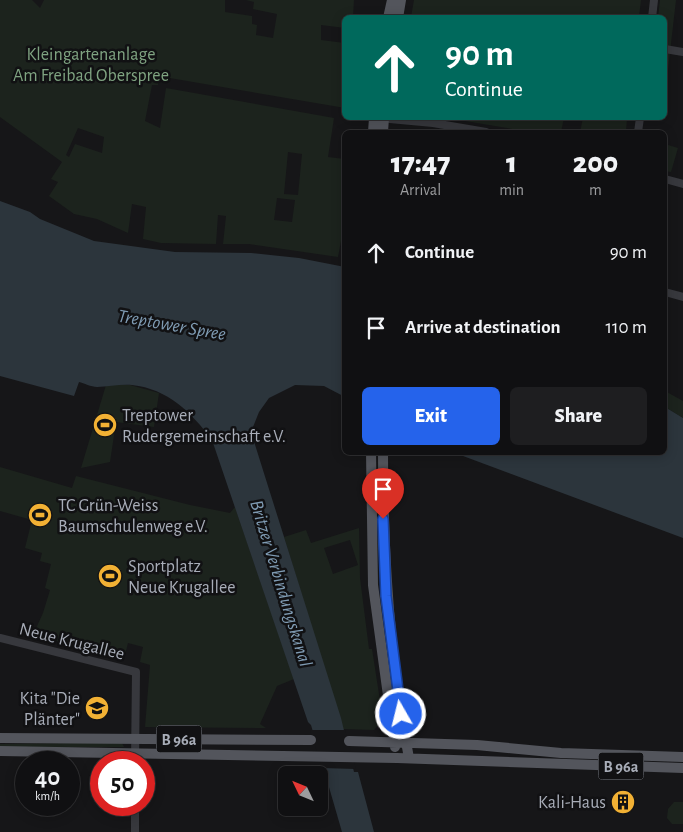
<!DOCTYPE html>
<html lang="en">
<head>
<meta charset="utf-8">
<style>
  body { margin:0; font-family:"Alegreya Sans",sans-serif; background:#1e1e20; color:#f1f3f6; height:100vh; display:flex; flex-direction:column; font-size:19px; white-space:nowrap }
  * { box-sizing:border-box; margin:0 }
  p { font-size:16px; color:#9c9d9f }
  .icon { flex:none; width:28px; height:28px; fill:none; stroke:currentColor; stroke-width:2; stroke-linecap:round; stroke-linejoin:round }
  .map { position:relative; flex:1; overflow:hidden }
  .drawer { position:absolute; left:342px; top:130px; width:325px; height:325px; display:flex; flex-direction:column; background:#101012; border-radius:8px; box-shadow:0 2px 12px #0003,0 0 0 1px #303032 }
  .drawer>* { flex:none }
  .guide { position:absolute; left:342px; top:15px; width:325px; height:105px; border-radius:8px; box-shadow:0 2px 12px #0003,0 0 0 1px #303032; background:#00695c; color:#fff; overflow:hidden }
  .needle { width:32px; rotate:313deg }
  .buttons { position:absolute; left:278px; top:766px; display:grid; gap:10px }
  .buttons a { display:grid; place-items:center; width:50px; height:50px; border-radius:8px; background:#101012; box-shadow:0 2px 12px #0003,0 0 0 1px #303032; font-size:25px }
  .speed { position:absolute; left:15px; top:751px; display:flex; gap:10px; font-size:25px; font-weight:700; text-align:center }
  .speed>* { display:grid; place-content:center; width:65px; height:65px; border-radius:50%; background:#101012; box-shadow:0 2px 12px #0003,0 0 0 1px #303032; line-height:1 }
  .speed small { font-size:12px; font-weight:400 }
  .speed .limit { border:8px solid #d22; background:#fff; color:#111 }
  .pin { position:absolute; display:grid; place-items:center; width:42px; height:42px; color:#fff; margin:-51px -21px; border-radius:50% 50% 50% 0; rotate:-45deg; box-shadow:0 0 5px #0007 }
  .pin .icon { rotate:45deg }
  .me { position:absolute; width:55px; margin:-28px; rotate:352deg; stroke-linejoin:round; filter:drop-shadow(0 0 4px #0008) }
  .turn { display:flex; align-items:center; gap:18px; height:105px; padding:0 20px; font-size:22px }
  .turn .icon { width:65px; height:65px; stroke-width:2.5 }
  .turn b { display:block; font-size:35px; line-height:42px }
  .eta { display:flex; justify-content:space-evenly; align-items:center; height:85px; text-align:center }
  .eta b { font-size:30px; font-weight:800; line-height:35px }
  .primary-button { display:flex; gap:10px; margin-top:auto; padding:10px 20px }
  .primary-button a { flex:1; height:58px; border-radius:8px; background:#2563eb; color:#fff; font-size:20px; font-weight:800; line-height:58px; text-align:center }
  .primary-button a+a { background:#1e1e20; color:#f1f3f6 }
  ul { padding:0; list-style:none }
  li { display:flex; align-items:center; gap:15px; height:75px; padding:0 20px }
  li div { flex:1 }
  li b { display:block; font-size:19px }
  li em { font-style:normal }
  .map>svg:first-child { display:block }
</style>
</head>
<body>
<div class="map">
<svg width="683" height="832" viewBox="0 0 683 832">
  <rect width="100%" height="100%" fill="#161618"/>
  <path fill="#1c231d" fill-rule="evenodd" d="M0,0H32L40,8L44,0H225V12L252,16V24L257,25L256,35L273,38L277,14L253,9L254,2L246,0H354L353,17L345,18V28L321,25V40L345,43V108L158,76V85H152L145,121L160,128L166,88L334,118L328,157L345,159V220L338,257L249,244H223L226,216L218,215L216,244L161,243L143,239L146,207L132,204L128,233L97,219L74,214L49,196L58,182L51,179L62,162L0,117ZM78,128L104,137L102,153L75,144L69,157L66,155ZM288,152L302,154L298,195L284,194ZM277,198L295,200L292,222L274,220Z
    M414,0H641L639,17H411Z
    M660,0H676L665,96V18H658Z
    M466,118H564L561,132H530L465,121Z
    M583,118H627L626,132H580Z
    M665,144L678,148L671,172L665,171Z
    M106,385H130L159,393L154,427L116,422L110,462L81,468Z
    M665,391L683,401V418L665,407Z
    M0,467L72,488L76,476L190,505L230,513L235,507L294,679L277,686L260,724L266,728L145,727L150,665L140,662L143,647L128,643L124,659L33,635L43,613L50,590L45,588L51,564L40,561L42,553L25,548L32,520L0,511Z
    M359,528L360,578L369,649H372L383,720L374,730L343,729L284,537L306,530L311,543ZM350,540L358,565L333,574L324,548Z
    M70,743H122L124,747H0V744Z
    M674,802H683V824H672L667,818L668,809Z"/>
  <path fill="#2c353c" d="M0,201L30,212L40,219L94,241L175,252L251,253L299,258L345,267V397L324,386L295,385L269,398L259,412L251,432L341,718L354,772H358L374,832H342L311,725L308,722L212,440C191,412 168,389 132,385C120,384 108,387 97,387C91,387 84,383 79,382L74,396L0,376Z
    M665,407L683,418V538L455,453L665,452Z"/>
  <path fill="#161618" d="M310,730H345L356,769L322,768Z"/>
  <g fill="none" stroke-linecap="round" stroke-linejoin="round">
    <path stroke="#37383d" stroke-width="8" d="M652,18L654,0
      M665,49L683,52
      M379,118L433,123L486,132
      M638,132L640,118
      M665,179L683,184
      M665,292L683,297
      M0,638L136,672L135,762
      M135,832V805"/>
    <path stroke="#53555c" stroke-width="10" d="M388,18L392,0
      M398,18L401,0
      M373,132L374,118
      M383,132L384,118
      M371,452L373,585L395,747
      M383,452C383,556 389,657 409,758
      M0,738L311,740
      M349,741L477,745L561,753L683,757
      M0,751L397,758L683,768"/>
  </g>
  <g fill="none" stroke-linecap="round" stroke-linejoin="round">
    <g stroke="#184099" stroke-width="12">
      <path id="route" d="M383,519L386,596L401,714"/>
    </g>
    <use href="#route" stroke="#2563eb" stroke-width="9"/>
  </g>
  <defs>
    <g id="stadium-disc" transform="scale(1.25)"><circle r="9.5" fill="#f2b134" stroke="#111113"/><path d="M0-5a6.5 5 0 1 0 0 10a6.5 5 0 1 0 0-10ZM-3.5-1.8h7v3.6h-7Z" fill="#111"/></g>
    <g id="school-disc" transform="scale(1.25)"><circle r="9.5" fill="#f2b134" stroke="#111113"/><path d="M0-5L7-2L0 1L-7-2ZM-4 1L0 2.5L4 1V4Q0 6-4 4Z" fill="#111"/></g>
    <g id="building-disc" transform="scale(1.25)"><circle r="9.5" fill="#f2b134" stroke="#111113"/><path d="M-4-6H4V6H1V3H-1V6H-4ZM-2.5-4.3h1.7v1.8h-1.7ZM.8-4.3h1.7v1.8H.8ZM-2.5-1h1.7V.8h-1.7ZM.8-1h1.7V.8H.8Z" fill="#111"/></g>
  </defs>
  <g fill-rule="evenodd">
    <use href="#stadium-disc" x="105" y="425"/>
    <use href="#stadium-disc" x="40" y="515"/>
    <use href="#stadium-disc" x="110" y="576"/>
    <use href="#school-disc" x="97" y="708"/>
    <use href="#building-disc" x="623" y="802"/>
  </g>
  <g text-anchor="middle" stroke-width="5" stroke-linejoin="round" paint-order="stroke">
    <g fill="#111113" stroke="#7b7e86" stroke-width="1">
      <rect x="156.5" y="725.5" width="45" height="27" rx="4"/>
      <rect x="598.5" y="752.5" width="45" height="27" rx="4"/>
    </g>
    <g font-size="16" font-weight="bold" fill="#a8adb8">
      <text x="179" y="745">B 96a</text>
      <text x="621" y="772">B 96a</text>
    </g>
    <g font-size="18" fill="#7fa381" stroke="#111113">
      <text x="91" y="60">Kleingartenanlage<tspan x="91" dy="21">Am Freibad Oberspree</tspan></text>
    </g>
    <g font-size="18" fill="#a8adb8" stroke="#111113" text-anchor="start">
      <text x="122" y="421">Treptower<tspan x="122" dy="21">Rudergemeinschaft e.V.</tspan></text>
      <text x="58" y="511">TC Grün-Weiss<tspan x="58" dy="21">Baumschulenweg e.V.</tspan></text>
      <text x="128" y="572">Sportplatz<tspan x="128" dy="21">Neue Krugallee</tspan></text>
      <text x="80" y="704" text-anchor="end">Kita "Die<tspan x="80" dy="21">Plänter"</tspan></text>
      <text x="606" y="808" text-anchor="end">Kali-Haus</text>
    </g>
    <g font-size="18" fill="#a8adb8" stroke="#111113">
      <text transform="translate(72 641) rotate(14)" y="6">Neue Krugallee</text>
    </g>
    <g font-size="19" font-style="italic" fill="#7f9bb3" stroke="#111113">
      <text transform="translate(172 324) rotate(10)" y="7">Treptower Spree</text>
      <text transform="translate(282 583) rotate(73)" y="7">Britzer Verbindungskanal</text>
    </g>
  </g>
</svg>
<div class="buttons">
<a><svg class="needle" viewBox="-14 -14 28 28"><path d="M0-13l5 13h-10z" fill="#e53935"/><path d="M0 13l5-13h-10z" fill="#9c9d9f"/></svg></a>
</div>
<div class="speed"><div>40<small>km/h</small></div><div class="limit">50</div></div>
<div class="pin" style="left:383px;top:519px;background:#d93025"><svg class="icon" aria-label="arrive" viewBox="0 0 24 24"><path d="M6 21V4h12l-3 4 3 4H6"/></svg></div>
<svg class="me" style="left:401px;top:714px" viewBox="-20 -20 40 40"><circle r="17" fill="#2563eb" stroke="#fff" stroke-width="3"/><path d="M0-11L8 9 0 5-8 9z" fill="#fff"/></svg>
<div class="guide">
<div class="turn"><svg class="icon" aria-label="ahead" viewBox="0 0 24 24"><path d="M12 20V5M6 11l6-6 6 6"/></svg><div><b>90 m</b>Continue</div></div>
</div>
<section class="drawer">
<div class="eta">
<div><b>17:47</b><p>Arrival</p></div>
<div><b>1</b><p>min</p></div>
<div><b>200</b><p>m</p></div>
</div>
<ul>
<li><svg class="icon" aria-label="ahead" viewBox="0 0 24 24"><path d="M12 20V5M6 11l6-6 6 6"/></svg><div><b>Continue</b></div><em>90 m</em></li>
<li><svg class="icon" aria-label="arrive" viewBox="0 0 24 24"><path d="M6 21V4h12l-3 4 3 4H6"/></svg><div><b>Arrive at destination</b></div><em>110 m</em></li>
</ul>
<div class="primary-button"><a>Exit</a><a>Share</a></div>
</section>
</div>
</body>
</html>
